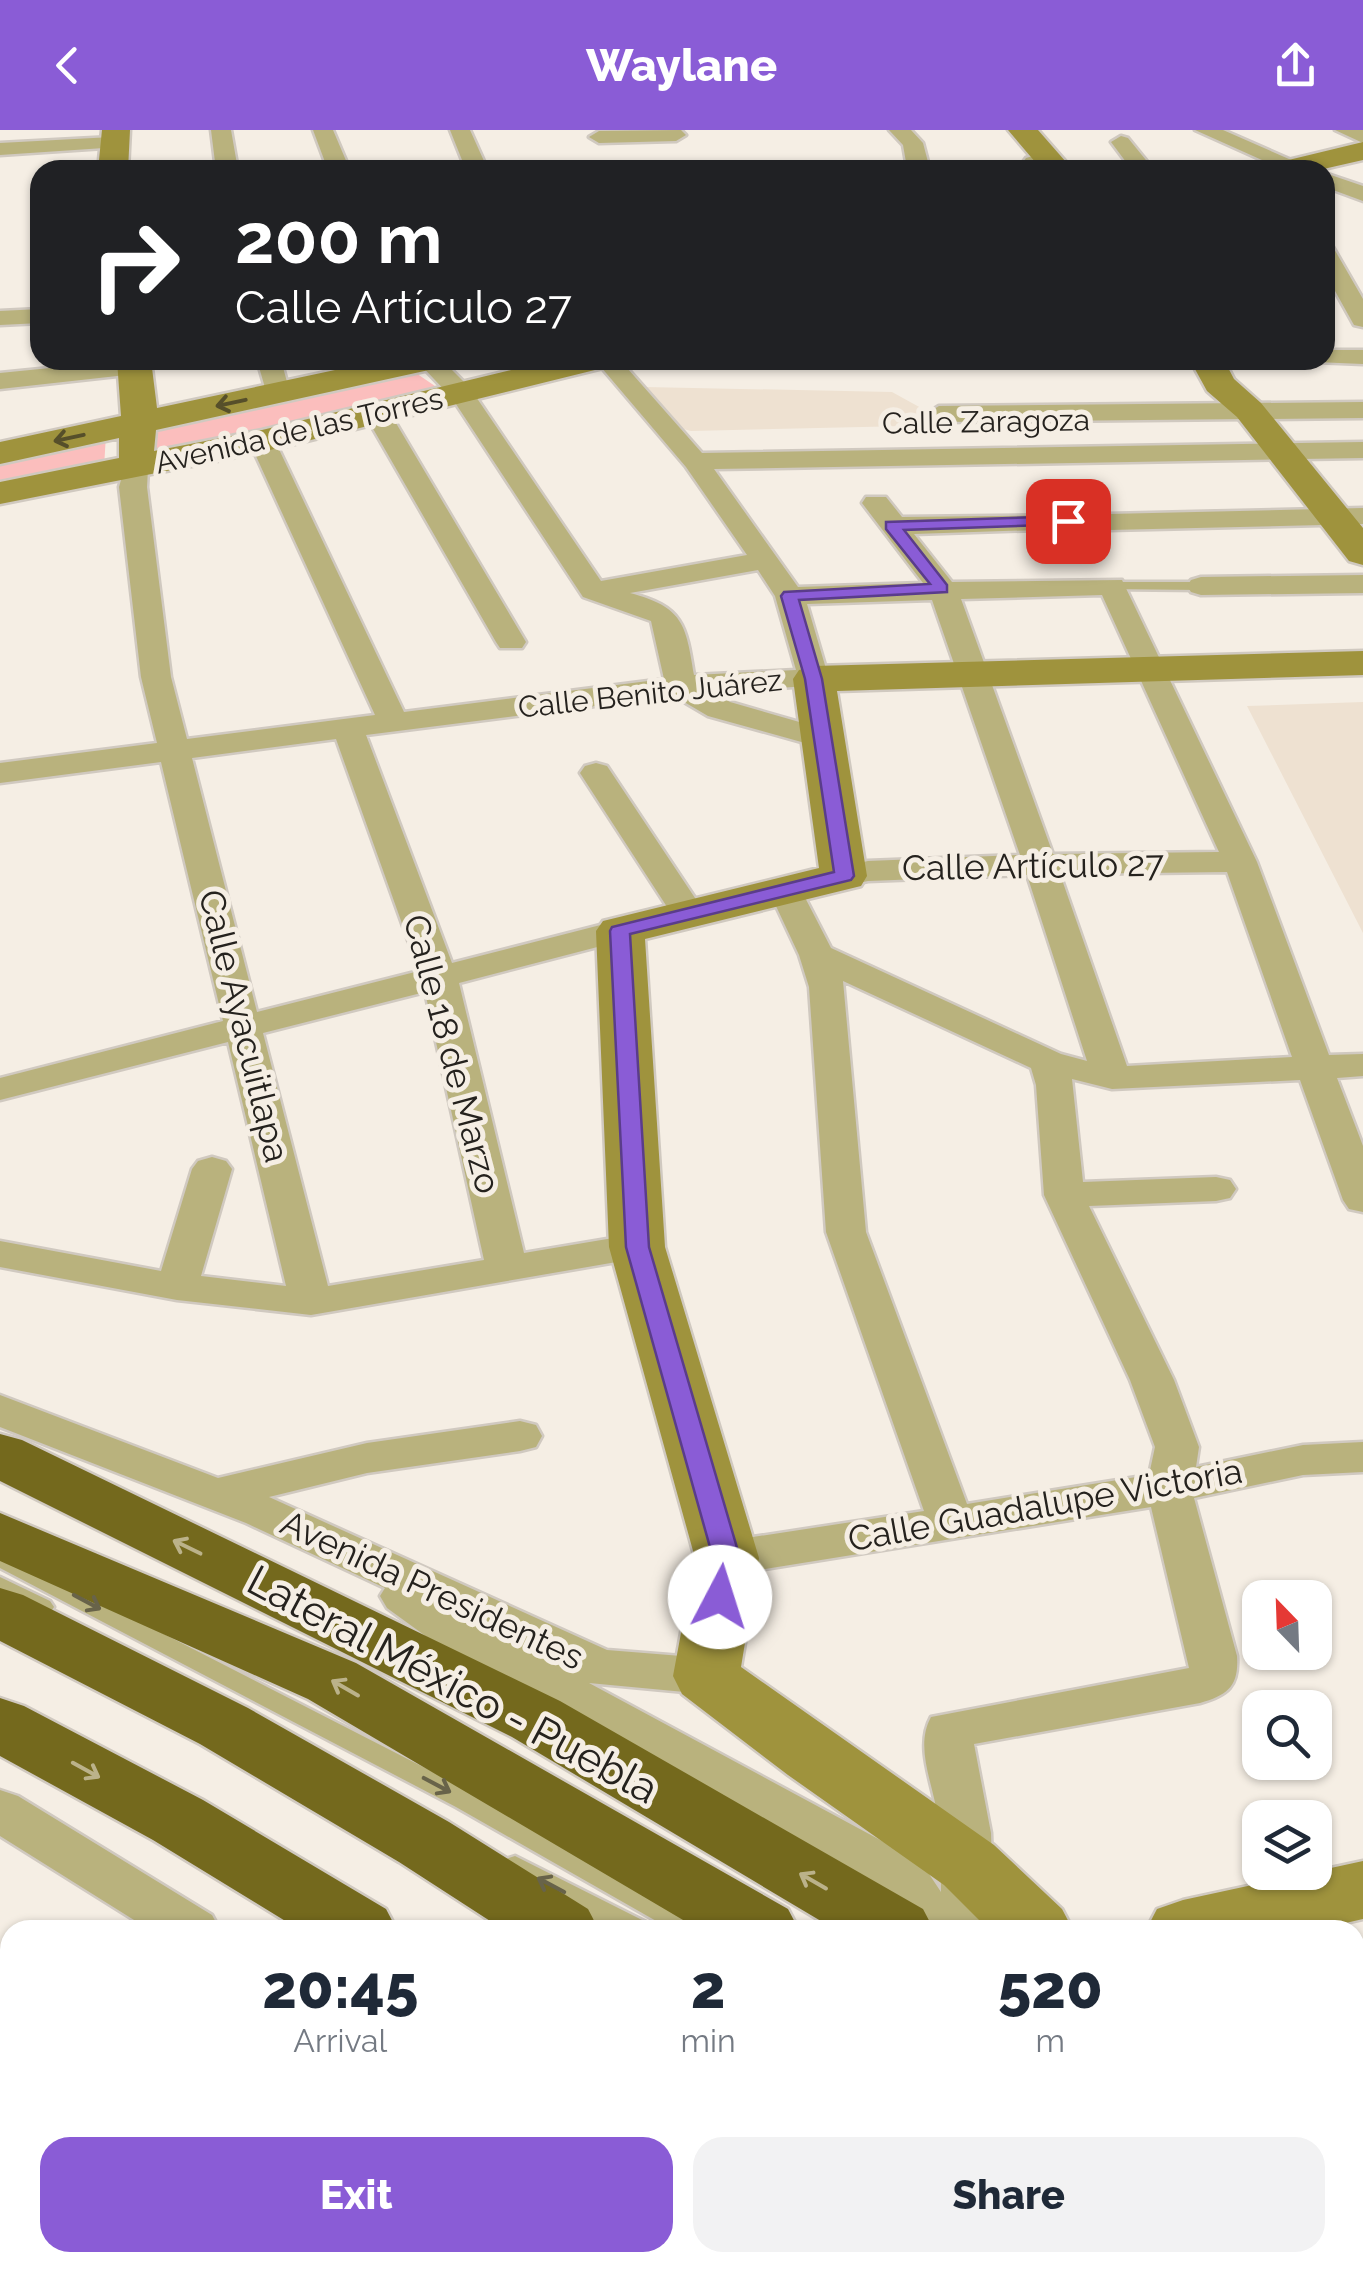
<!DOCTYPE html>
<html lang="en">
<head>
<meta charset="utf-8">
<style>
  body { margin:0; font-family:Raleway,sans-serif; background:#f2f2f3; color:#1f2937; height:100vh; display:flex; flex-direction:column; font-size:38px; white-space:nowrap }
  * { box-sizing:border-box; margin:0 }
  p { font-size:32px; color:#747a83 }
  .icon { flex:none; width:55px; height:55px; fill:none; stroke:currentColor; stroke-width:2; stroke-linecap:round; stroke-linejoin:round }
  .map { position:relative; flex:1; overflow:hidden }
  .side { position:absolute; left:0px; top:1790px; width:1365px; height:352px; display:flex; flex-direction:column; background:#fff; border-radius:30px 30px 0 0; box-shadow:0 2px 8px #0004 }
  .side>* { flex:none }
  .hud { position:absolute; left:30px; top:30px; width:1305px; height:210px; border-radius:30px; box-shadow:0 2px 8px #0004; background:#202124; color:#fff; overflow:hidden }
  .needle { width:65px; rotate:337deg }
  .tools { position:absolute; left:1242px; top:1450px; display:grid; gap:20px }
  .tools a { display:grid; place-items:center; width:90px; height:90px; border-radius:20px; background:#fff; box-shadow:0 2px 8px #0004; font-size:50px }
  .pin { position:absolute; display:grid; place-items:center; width:85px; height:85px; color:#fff; margin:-42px; border-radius:20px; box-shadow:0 5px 15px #0006 }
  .me { position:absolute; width:110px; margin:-55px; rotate:5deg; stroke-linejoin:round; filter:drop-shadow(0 0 8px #0008) }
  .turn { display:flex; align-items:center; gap:35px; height:210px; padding:0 40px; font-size:45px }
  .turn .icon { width:130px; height:130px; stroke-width:2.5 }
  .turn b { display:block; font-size:70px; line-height:85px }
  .eta { display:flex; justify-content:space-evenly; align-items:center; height:170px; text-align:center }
  .eta b { font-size:60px; font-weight:800; line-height:70px }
  .cta { display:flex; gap:20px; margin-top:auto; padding:20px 40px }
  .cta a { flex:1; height:115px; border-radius:30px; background:#8a5cd6; color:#fff; font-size:40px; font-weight:800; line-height:115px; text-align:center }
  .cta a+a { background:#f2f2f3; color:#1f2937 }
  header { display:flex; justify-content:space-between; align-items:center; height:130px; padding:0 40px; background:#8a5cd6; color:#fff; font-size:45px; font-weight:800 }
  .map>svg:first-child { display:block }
</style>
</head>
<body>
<header><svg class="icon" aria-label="back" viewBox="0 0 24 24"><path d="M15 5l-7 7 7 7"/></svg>Waylane<svg class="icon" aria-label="share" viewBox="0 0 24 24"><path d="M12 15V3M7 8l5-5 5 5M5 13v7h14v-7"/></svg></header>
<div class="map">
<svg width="1363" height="2142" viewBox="0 0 1363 2142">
  <rect width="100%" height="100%" fill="#f5eee4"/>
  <path fill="#eee1d1" d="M645,257L892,262L952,295L691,301L672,296Z
    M1363,572V803L1247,576Z"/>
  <path fill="#fbbebd" d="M407,237L435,256L412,270L147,330L154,293Z
    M106,304L104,338L0,358V329Z"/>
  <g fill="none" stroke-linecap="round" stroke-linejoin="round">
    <g stroke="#d0c9c0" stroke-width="5">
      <path id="lane" d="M1112,452H1201L1208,456L1201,460L1107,459L1105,456Z
        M0,1420L474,1663L704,1792L708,1800H672L456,1677L0,1438Z
        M0,1447L50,1471L54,1477L50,1483C33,1488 15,1473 0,1465Z
        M515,1726L646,1792L650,1800H613L506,1743L502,1736L506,1729Z
        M1255,2132H1299L1303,2142H1260Z"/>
    </g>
    <g stroke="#d0c9c0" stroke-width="5">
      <path id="street" d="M211,0H231L238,40H216Z
        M313,0H333L350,40H328Z
        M450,0H470L488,40H466Z
        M681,0L686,5L676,11L599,13L589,7L599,1Z
        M889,0H911L923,13L928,32L922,40H900L906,32L903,15Z
        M1195,0H1223L1314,40H1284Z
        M1335,0H1363V13Z
        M1121,6L1128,8L1154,40H1132L1111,12Z
        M112,7L122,13L119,17L0,25V13Z
        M1033,26L1044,32L1039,40H1017L1026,28Z
        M596,33L604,34L607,40H585Z
        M1325,43L1363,56V71L1325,57Z
        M1325,115L1333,117L1363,169V197L1354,195L1325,143Z
        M40,179V193L0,195V181Z
        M1325,220H1363V234L1316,232L1325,230Z
        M130,230L144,232L147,237L135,244L0,259V243Z
        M257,230H281L290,263L286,268H268Z
        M416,230H442L470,258L601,451L747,425L686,337L595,230H620L702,323L1363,312V328L714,339L798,457L923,453L862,373L866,367H886L902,387L1078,385L1082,391L1068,399L914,404L952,452L1122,450L1257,732L1329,925L1363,924V946L1337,948L1363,1016V1082L1349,1079L1343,1070L1300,950L1112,959L1072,949L1083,1052L1216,1047L1230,1050L1236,1059L1230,1068L1216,1071L1089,1076L1174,1250L1199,1317L1196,1337L1303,1315L1363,1312V1342L1303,1345L1194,1368L1237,1526C1239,1556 1228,1565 1200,1573L974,1614L991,1703L994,1800H909L885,1762L431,1510L387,1478L380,1466L385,1458L246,1393L0,1297V1265L218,1348L367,1313L520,1291L536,1295L542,1306L536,1317L520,1321L367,1343L269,1367L607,1520L706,1528L723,1533L730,1546L723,1559L706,1564L589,1553L921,1732L941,1762C941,1738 941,1713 938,1689C934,1655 914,1618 931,1587L1189,1538L1151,1377L727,1445L711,1440L704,1428L711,1416L727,1411L924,1381L826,1102L809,857L799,825L768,759L773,752L785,749L797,752L831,818L1061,924L1087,931L1027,745L868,751L844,756L832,753L827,746L832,739L868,731L1020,725L932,470L807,474L829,549L825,555L712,562L730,572L834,602L839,609L834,616L823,618L708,586L674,566L366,605L452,833L620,790L632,794L638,801L632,808L459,853L524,1123L637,1104L651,1108L657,1117L651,1126L311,1185L177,1170L0,1137V1111L161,1141L192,1039L198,1031L212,1027L226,1031L232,1039L201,1146L286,1156L228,912L0,970V948L223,891L161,632L0,653V633L157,613L141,547L119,357L126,333H144L148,339L147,357L171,547L187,609L375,585L249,311L262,303L275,311L404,582L664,549L651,491L583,467L452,268ZM758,440L775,466L796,540L694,545C686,494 683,477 630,463ZM1102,465L1219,722L1053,724L961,469ZM336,609L419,841L257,882L192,628ZM1227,742L1292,927L1127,936L1060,744ZM843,851L1031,938L1036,955L1044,1065L1130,1250L1155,1317L1149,1345L967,1374L866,1102ZM425,862L484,1130L328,1156L263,903Z
        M1363,272V288L939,292L926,284L939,276Z
        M377,275L390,283L526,512L522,518H500L496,512L364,283Z
        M1363,378V394L1109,400L1095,392L1109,384Z
        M1363,445V463L1201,465L1191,462L1187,456L1191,450L1201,447Z
        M596,633L607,636L705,783L700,790L688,793L676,790L671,783L580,643L585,636Z
        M0,1660L18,1666L212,1785L220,1800H150L0,1706Z
        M10,2084V2132H24L0,2139V2085Z
        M640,2132H699L704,2142H644Z
        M742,2132H802L803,2142H743Z"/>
    </g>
    <g stroke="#d0c9c0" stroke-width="5">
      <path id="secondary" d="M102,0H130L128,40H98Z
        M1008,0H1038L1073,40H1042Z
        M1363,12V30L1319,40H1267L1272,34Z
        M117,230H151L157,278L382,230H446L441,237L429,240L156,300L154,321L262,300L553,230H612L607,237L262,322L0,374V352L119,328V308L0,334V312L121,286Z
        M1190,230H1224L1234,249L1261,273L1363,398V435L1349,431L1237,287L1207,261Z
        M1363,521V545L837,561L867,746L861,756L645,809L665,1117L759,1428L741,1537L994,1715L1062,1779L1073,1800H989L944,1755L788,1645L682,1564L673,1546L695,1428L609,1117L596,801L603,791L819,738L793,549L799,540L814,536Z
        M1363,1731V1789L1315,1800H1146L1157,1779L1183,1770Z
        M1355,1958L1363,1961V2030L1355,2027Z"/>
    </g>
    <g stroke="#d0c9c0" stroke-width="5">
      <path id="highway" d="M0,1304L22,1310L560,1571L923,1779L934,1800H836L512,1607L0,1351Z
        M0,1383L356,1533L788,1779L799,1800H700L308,1569L0,1431Z
        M0,1458L23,1465L248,1578L449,1692L588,1779L599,1800H504L399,1732L200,1614L0,1511Z
        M0,1568L24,1576L203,1670L386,1779L397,1800H300L153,1710L0,1626Z
        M1355,2031L1363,2034V2108L1355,2105Z
        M1355,2113L1363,2122V2142H1279L1275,2132H1355Z
        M834,2132H926L930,2142H838Z
        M1054,2132H1147L1151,2142H1058Z"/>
    </g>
    <use href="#lane" fill="#b9b27d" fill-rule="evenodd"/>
    <use href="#street" fill="#b9b27d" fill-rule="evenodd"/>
    <use href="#secondary" fill="#9f933d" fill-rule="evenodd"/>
    <use href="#highway" fill="#74691d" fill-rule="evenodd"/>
  </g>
  <defs><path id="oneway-shaft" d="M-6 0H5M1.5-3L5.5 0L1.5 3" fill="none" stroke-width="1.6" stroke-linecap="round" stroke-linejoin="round" transform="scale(2.5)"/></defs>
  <g stroke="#564f2a">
    <use href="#oneway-shaft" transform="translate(231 273) rotate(168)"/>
    <use href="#oneway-shaft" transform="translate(69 308) rotate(168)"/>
  </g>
  <g stroke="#bbb28a">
    <use href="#oneway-shaft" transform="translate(187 1417) rotate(-154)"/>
    <use href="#oneway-shaft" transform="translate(345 1558) rotate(-150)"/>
    <use href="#oneway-shaft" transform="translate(86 1640) rotate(29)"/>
    <use href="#oneway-shaft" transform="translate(813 1751) rotate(-150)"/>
  </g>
  <g stroke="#686349">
    <use href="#oneway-shaft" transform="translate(87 1472) rotate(28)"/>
    <use href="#oneway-shaft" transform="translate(437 1655) rotate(28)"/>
    <use href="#oneway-shaft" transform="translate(551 1755) rotate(-152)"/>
  </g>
  <path fill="#8a5cd6" stroke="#5a3c8b" stroke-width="2.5" d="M1068,386L1076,391L1074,394L904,400L947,455V462L799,470L822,549L854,746L851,750L630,804L649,1117L740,1428L729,1474H710L706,1467L713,1428L626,1117L610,801L612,797L834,742L805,549L781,466L784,462L930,454L886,399V392Z"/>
  <g text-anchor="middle" stroke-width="10" stroke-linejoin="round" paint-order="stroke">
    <g font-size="30" fill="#25221e" stroke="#f5eee4">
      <text transform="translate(986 292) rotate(-1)" y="10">Calle Zaragoza</text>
      <text transform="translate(299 301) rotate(-13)" y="10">Avenida de las Torres</text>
      <text transform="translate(650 564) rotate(-6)" y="10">Calle Benito Juárez</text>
    </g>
    <g font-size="35" fill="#25221e" stroke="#f5eee4">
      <text transform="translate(1033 736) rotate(-1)" y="12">Calle Artículo 27</text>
      <text transform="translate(244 896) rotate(76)" y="12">Calle Ayacuitlapa</text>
      <text transform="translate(452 924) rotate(75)" y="12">Calle 18 de Marzo</text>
      <text transform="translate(1045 1375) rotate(-10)" y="12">Calle Guadalupe Victoria</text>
      <text transform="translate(432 1460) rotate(25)" y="12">Avenida Presidentes</text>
    </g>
    <g font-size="42" fill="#25221e" stroke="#f5eee4">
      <text transform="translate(453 1554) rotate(28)" y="15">Lateral México - Puebla</text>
    </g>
  </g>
</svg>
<div class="tools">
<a><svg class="needle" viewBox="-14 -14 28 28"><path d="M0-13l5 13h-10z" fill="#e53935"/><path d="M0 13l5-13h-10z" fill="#747a83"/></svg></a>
<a><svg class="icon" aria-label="search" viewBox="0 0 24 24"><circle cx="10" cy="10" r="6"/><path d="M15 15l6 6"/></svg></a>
<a><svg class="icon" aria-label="layers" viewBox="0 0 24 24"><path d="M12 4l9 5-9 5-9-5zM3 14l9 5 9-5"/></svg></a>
</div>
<div class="pin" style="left:1068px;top:391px;background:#d93025"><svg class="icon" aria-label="arrive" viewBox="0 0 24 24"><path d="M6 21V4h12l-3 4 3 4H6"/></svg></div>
<svg class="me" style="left:720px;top:1467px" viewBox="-20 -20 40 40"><circle r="19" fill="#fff"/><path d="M0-13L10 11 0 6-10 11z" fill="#8a5cd6"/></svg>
<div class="hud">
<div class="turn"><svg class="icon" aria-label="right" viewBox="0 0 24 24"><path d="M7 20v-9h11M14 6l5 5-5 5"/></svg><div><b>200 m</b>Calle Artículo 27</div></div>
</div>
<section class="side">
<div class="eta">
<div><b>20:45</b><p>Arrival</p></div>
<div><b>2</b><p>min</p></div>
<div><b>520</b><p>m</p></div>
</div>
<div class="cta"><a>Exit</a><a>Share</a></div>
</section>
</div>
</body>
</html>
